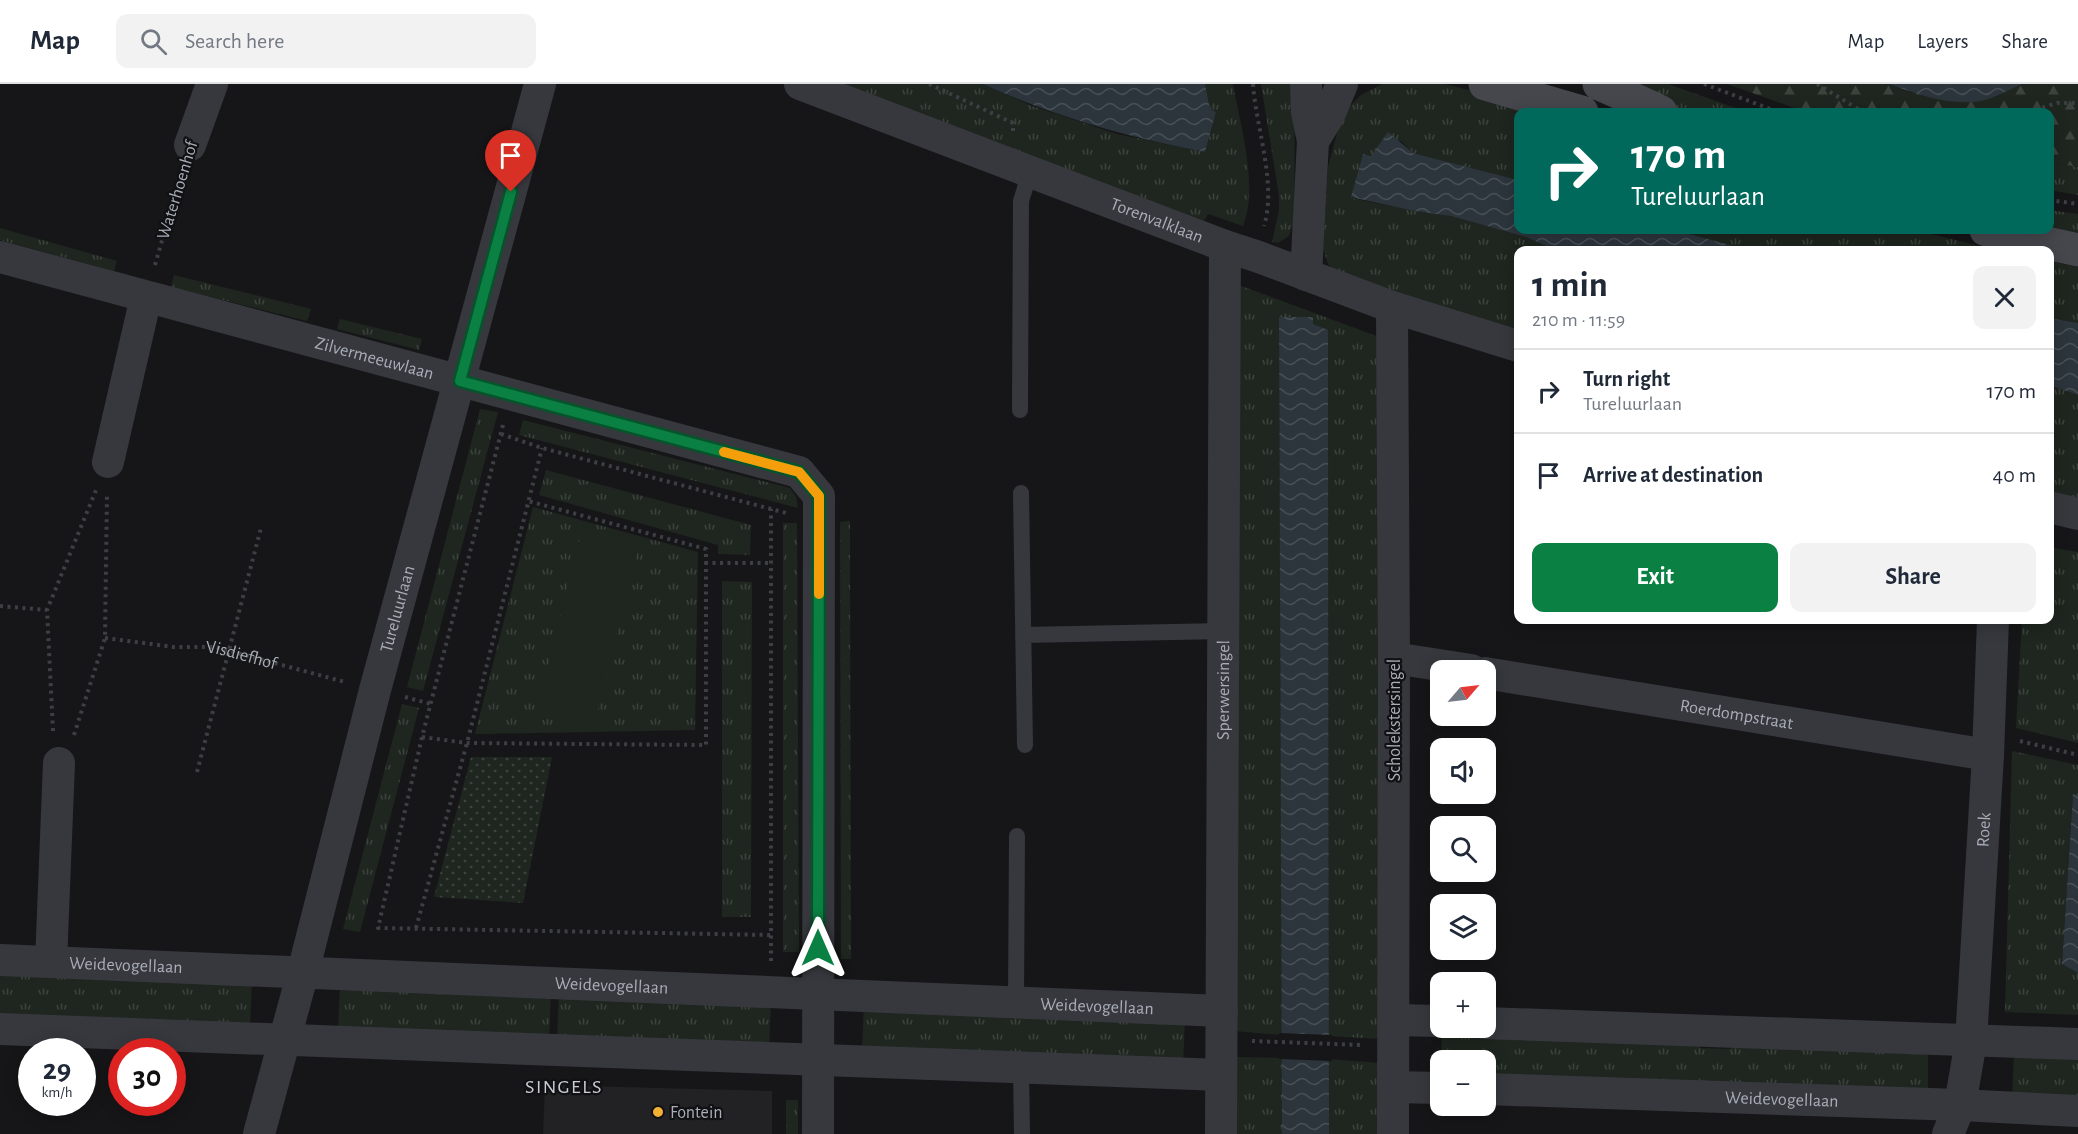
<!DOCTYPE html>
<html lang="en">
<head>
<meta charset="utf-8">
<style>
  body { margin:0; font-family:"Alegreya Sans",sans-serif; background:#f2f2f3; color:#1f2937; height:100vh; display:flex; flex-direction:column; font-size:22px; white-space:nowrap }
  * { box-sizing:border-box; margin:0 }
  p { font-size:20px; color:#747a83 }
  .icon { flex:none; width:33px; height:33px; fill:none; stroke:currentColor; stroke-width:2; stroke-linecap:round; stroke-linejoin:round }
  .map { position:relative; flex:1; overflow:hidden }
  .drawer { position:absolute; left:1514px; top:162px; width:540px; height:378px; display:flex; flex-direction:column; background:#fff; border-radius:12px; box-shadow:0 3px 15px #0003 }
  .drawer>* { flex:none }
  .guide { position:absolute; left:1514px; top:24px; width:540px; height:126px; border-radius:12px; box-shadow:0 3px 15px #0003; background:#00695c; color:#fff; overflow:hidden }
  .needle { width:39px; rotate:62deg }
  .tools { position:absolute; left:1430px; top:576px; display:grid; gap:12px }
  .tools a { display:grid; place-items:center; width:66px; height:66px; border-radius:12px; background:#fff; box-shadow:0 3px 15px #0003; font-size:30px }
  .speed { position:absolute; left:18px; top:954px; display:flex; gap:12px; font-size:30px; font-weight:700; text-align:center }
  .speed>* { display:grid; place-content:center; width:78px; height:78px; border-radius:50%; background:#fff; box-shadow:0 3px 15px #0003; line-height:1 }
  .speed small { font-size:15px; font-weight:400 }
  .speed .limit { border:9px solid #d22; background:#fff; color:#111 }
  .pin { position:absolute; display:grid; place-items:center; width:51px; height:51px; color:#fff; margin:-62px -26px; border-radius:50% 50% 50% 0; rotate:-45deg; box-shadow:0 0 6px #0007 }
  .pin .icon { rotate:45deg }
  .me { position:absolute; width:66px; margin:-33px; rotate:0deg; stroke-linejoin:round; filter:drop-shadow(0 0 4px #0008) }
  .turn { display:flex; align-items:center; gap:21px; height:126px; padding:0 18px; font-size:27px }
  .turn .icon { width:78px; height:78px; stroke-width:2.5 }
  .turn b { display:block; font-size:42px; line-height:51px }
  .round { display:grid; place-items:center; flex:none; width:63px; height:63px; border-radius:12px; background:#f2f2f3 }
  .headline { display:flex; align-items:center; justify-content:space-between; height:102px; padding:0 18px }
  h1 { font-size:36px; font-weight:700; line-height:45px }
  .cta { display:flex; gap:12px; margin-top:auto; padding:12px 18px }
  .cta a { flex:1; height:69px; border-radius:12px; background:#0b8043; color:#fff; font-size:24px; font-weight:700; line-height:69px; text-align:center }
  .cta a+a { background:#f2f2f3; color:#1f2937 }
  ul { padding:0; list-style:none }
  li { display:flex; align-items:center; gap:18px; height:84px; padding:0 18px; border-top:2px solid #e0e1e3 }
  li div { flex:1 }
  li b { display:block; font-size:22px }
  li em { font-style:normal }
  header { display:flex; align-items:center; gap:36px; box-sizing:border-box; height:84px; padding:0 30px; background:#fff; border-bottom:2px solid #e0e1e3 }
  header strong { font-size:28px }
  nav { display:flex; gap:33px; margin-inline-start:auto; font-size:21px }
  .search { width:420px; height:54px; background:#f2f2f3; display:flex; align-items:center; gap:15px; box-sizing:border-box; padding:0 21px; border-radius:12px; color:#747a83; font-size:22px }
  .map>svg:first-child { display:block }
</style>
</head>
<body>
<header>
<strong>Map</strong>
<div class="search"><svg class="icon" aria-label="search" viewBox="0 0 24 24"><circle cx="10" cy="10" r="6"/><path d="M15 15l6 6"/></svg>Search here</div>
<nav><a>Map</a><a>Layers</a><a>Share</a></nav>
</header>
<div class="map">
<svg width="2078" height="1050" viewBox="0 0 2078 1050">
  <defs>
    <pattern id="grass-tufts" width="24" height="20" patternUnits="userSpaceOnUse" patternTransform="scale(1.5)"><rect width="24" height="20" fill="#1e261f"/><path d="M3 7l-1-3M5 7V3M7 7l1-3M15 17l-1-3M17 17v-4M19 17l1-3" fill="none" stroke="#3c433d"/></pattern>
    <pattern id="forest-firs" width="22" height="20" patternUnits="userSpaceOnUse" patternTransform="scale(1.5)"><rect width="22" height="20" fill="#1e261f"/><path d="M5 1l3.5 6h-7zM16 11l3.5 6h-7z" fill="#3c433d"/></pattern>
    <pattern id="park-dots" width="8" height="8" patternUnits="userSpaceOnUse" patternTransform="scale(1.5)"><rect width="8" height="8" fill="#1e261f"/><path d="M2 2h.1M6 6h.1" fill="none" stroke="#3c433d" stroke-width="1.8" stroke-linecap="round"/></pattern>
    <pattern id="water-waves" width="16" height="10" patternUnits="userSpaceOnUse" patternTransform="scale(1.5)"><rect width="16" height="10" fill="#2c353c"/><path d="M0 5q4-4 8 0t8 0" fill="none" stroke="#485056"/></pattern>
  </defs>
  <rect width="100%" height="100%" fill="#161618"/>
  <path fill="#222225" d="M545,1001L772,1007V1050H543Z"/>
  <path fill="url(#grass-tufts)" d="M836,0H983L1032,22L1117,50L1205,68L1216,28L1210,25L1205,0H1233C1240,41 1259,103 1243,142L1208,130L1204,137Z
    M1261,0H1295L1294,139L1289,152L1278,159L1272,158L1279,126V112Z
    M1382,0H1445L1554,28H1518V96L1413,69L1401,57L1371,72L1363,70L1352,114L1414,127L1451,132L1526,153L1555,166H1518V252L1335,187L1328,180L1323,165L1328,83L1340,38L1349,23L1361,11Z
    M1616,0H1668L1747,28H1684Z
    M2049,78L2078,83V111L2049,106Z
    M2049,126L2078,130V149L2049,144Z
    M0,144L117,177L114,187L0,156Z
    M1674,146H1914L1996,166H1749Z
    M2049,177L2078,183V239L2049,234Z
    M174,191L311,225L307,237L171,203Z
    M1236,200L1379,253L1380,955L1329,952L1328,246L1312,240L1313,234L1279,233L1282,951L1234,947Z
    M340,235L422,255L419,266L337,245Z
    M2049,301L2078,311V418L2049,410Z
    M480,325L498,328L423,607L407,603Z
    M523,336L790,404L796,413L798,424L519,351Z
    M546,386L751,441L750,471L718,470V461L539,411Z
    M533,423L698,468L695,646L475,650Z
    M850,437L851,875H841L840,438Z
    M783,439H797L799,868H783Z
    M2049,463L2078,468V659L2016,644L2022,536H2049Z
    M722,497L752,498L751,833H722Z
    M402,620L419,624L360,848L343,845Z
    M2012,667L2078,681V712L2073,710L2062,880L2078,889V931L2005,928Z
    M0,886L252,896L250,945L0,935Z
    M340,900L551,908L549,957L338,948Z
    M559,908L771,916L769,965L557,957Z
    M864,921L1185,934L1183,983L862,969Z
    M1442,944L1701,954L1700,964L1730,965L1731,956L1928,964V1012L1485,995V976H1441Z
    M2014,967L2078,970V1019L2012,1017Z
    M1234,973L1282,974V1050H1233Z
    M1329,975L1380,979L1381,1050H1329Z
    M786,1016H798V1050H786Z"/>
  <path fill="url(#forest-firs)" d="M1727,0H1890L1912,9L1993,13L2022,0H2078V83L2049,78V28H1806Z"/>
  <path fill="url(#park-dots)" d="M471,673H552L523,819L434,813Z"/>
  <path fill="#1e261f" d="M583,442L640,456L593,646L536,632Z"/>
  <path fill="url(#water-waves)" d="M983,0H1205L1210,25L1216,28L1205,68C1127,53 1055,33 983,0Z
    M1890,0H2022C2006,7 1990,17 1973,18C1945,20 1915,10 1890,0Z
    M1388,48L1413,69L1518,96V146H1674L1749,166H1555L1526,153L1451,132L1414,127L1351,113L1363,70L1371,72Z
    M1279,233H1313V240L1328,246L1329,1050H1282Z
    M2049,234L2078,239V311L2049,301Z
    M2073,710L2078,712V889L2062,880Z"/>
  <path fill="#161618" d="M1279,949L1332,951V977L1279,975Z"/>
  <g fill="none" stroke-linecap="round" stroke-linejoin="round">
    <g stroke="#3d3f44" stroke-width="4" stroke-dasharray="3 4.5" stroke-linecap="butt">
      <path d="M929,0L1013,39V47"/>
      <path d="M1253,0C1256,44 1277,100 1264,142"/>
      <path d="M1704,0L1778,28"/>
      <path d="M1817,0L1863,28"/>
      <path d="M2028,28L2057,19H2078"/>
      <path d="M2049,116L2078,120"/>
      <path d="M155,181L181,90"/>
      <path d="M503,341L422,653L378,844L771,851"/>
      <path d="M501,350L542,364L786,429"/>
      <path d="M705,479H773"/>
      <path d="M0,522L47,526"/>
      <path id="s1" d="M105,554L174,563H215L345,598"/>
      <path d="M405,613L431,620"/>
      <path d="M53,647L47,526L96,406"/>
      <path d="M74,651L105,554L107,409"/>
      <path d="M422,653L467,659L706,661V465L528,417"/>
      <path d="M2020,657L2078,671"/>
      <path d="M197,688L261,444"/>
      <path d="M416,844L467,659L542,364"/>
      <path d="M771,877V425"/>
      <path d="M1252,957L1361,961"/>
    </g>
    <path stroke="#37383d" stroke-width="16" d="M1020,326L1021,117L1030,88
      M1021,409L1025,661
      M1023,551L1223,547
      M1016,919L1017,752
      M1021,984L1022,1050"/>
    <g stroke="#37383d" stroke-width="32">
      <path id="s2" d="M800,0L1225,162L1256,172L1392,223L1518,262"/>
      <path d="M1313,57L1329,31L1342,0"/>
      <path d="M190,61L212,0"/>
      <path id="s3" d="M0,173L799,388L819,412L818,1050"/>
      <path d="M1306,191L1313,57L1307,28L1306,0"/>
      <path d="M1392,223L1394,574L1393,1050"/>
      <path d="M108,378L146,213"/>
      <path d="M2049,423L2078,430"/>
      <path d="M1394,574L1471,586"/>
      <path id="s4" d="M1485,589L1988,671"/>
      <path id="s5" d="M0,876C407,891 814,911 1222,927"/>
      <path d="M51,878L59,679"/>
      <path d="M1394,936L1440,937"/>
      <path d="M1485,939L2078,960"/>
      <path d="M0,945L1221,991"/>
      <path d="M1393,1003L1440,1004"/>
      <path id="s6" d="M1485,1005L1960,1021L2078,1027"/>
      <path id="s7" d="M259,1050L303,888L375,606L540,0"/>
      <path id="s8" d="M1221,1050L1225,162"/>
      <path id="s9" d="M1948,1050L1960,1021L1971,957L1988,671L1993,536"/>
    </g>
    <path stroke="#45474d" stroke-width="33" d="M1485,0L1582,28
      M1599,0L1649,22L1661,28
      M1986,146L2078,166"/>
  </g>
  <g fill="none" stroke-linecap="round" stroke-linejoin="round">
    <g stroke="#07532c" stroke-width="15">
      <path id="route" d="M511,108L460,297L799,388L819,412L818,864"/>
    </g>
    <use href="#route" stroke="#0b8043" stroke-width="10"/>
    <path stroke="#f59e0b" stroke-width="10" d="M724,368L799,388L819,412V510"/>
  </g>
  <circle fill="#f2b134" stroke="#111113" stroke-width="2" cx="658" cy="1028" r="6"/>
  <g text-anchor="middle" stroke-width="4.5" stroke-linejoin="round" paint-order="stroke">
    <g font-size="18" fill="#a8adb8" stroke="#111113">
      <text transform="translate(177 106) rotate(-73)" y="6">Waterhoenhof</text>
      <text dy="6" stroke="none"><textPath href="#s2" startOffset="382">Torenvalklaan</textPath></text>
      <text dy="6" stroke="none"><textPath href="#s3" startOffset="388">Zilvermeeuwlaan</textPath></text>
      <text dy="6" stroke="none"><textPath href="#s7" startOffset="543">Tureluurlaan</textPath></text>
      <text dy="6" stroke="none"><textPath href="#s1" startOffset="138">Visdiefhof</textPath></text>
      <text dy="6" stroke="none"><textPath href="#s8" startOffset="444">Sperwersingel</textPath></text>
      <text dy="6" stroke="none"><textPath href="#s4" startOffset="255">Roerdompstraat</textPath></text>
      <text transform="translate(1394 636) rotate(-90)" y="6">Scholekstersingel</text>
      <text dy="6" stroke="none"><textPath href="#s9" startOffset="308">Roek</textPath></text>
      <text dy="6" stroke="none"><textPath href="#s5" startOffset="126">Weidevogellaan</textPath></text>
      <text dy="6" stroke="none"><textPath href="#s5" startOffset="612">Weidevogellaan</textPath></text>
      <text dy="6" stroke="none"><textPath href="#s5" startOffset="1098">Weidevogellaan</textPath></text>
      <text dy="6" stroke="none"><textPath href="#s6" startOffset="297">Weidevogellaan</textPath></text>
    </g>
    <g font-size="18" fill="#a8adb8" stroke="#111113" text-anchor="start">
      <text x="670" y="1034">Fontein</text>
    </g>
    <g font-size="20" letter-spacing="1.5" fill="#c9ccd4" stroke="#111113">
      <text x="564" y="1009">SINGELS</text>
    </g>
  </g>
</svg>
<div class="tools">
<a><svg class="needle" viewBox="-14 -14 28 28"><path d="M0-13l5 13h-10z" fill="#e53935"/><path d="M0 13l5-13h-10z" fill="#747a83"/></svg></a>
<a><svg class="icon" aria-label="sound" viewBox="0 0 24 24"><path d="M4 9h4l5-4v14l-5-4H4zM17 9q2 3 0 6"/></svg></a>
<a><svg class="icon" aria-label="search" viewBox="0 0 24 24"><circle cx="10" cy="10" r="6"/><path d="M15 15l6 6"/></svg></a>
<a><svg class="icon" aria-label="layers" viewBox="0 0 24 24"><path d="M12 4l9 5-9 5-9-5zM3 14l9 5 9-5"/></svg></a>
<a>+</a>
<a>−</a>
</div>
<div class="speed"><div>29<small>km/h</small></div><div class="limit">30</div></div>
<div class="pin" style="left:511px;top:108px;background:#d93025"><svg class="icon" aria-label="arrive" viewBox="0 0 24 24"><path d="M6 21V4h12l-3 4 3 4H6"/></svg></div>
<svg class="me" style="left:818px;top:864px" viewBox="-20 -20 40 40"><path d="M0-17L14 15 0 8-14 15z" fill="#0b8043" stroke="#fff" stroke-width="4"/></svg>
<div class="guide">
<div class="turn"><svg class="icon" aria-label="right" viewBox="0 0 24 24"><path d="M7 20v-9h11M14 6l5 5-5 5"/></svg><div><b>170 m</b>Tureluurlaan</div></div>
</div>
<section class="drawer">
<div class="headline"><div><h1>1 min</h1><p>210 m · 11:59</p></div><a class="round"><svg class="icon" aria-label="close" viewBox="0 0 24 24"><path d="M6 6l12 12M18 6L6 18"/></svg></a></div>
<ul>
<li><svg class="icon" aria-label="right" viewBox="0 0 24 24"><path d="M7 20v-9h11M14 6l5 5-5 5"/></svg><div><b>Turn right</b><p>Tureluurlaan</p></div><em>170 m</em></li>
<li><svg class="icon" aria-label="arrive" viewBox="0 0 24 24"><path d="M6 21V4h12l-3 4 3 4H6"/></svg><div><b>Arrive at destination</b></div><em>40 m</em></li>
</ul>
<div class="cta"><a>Exit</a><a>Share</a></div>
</section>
</div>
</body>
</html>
